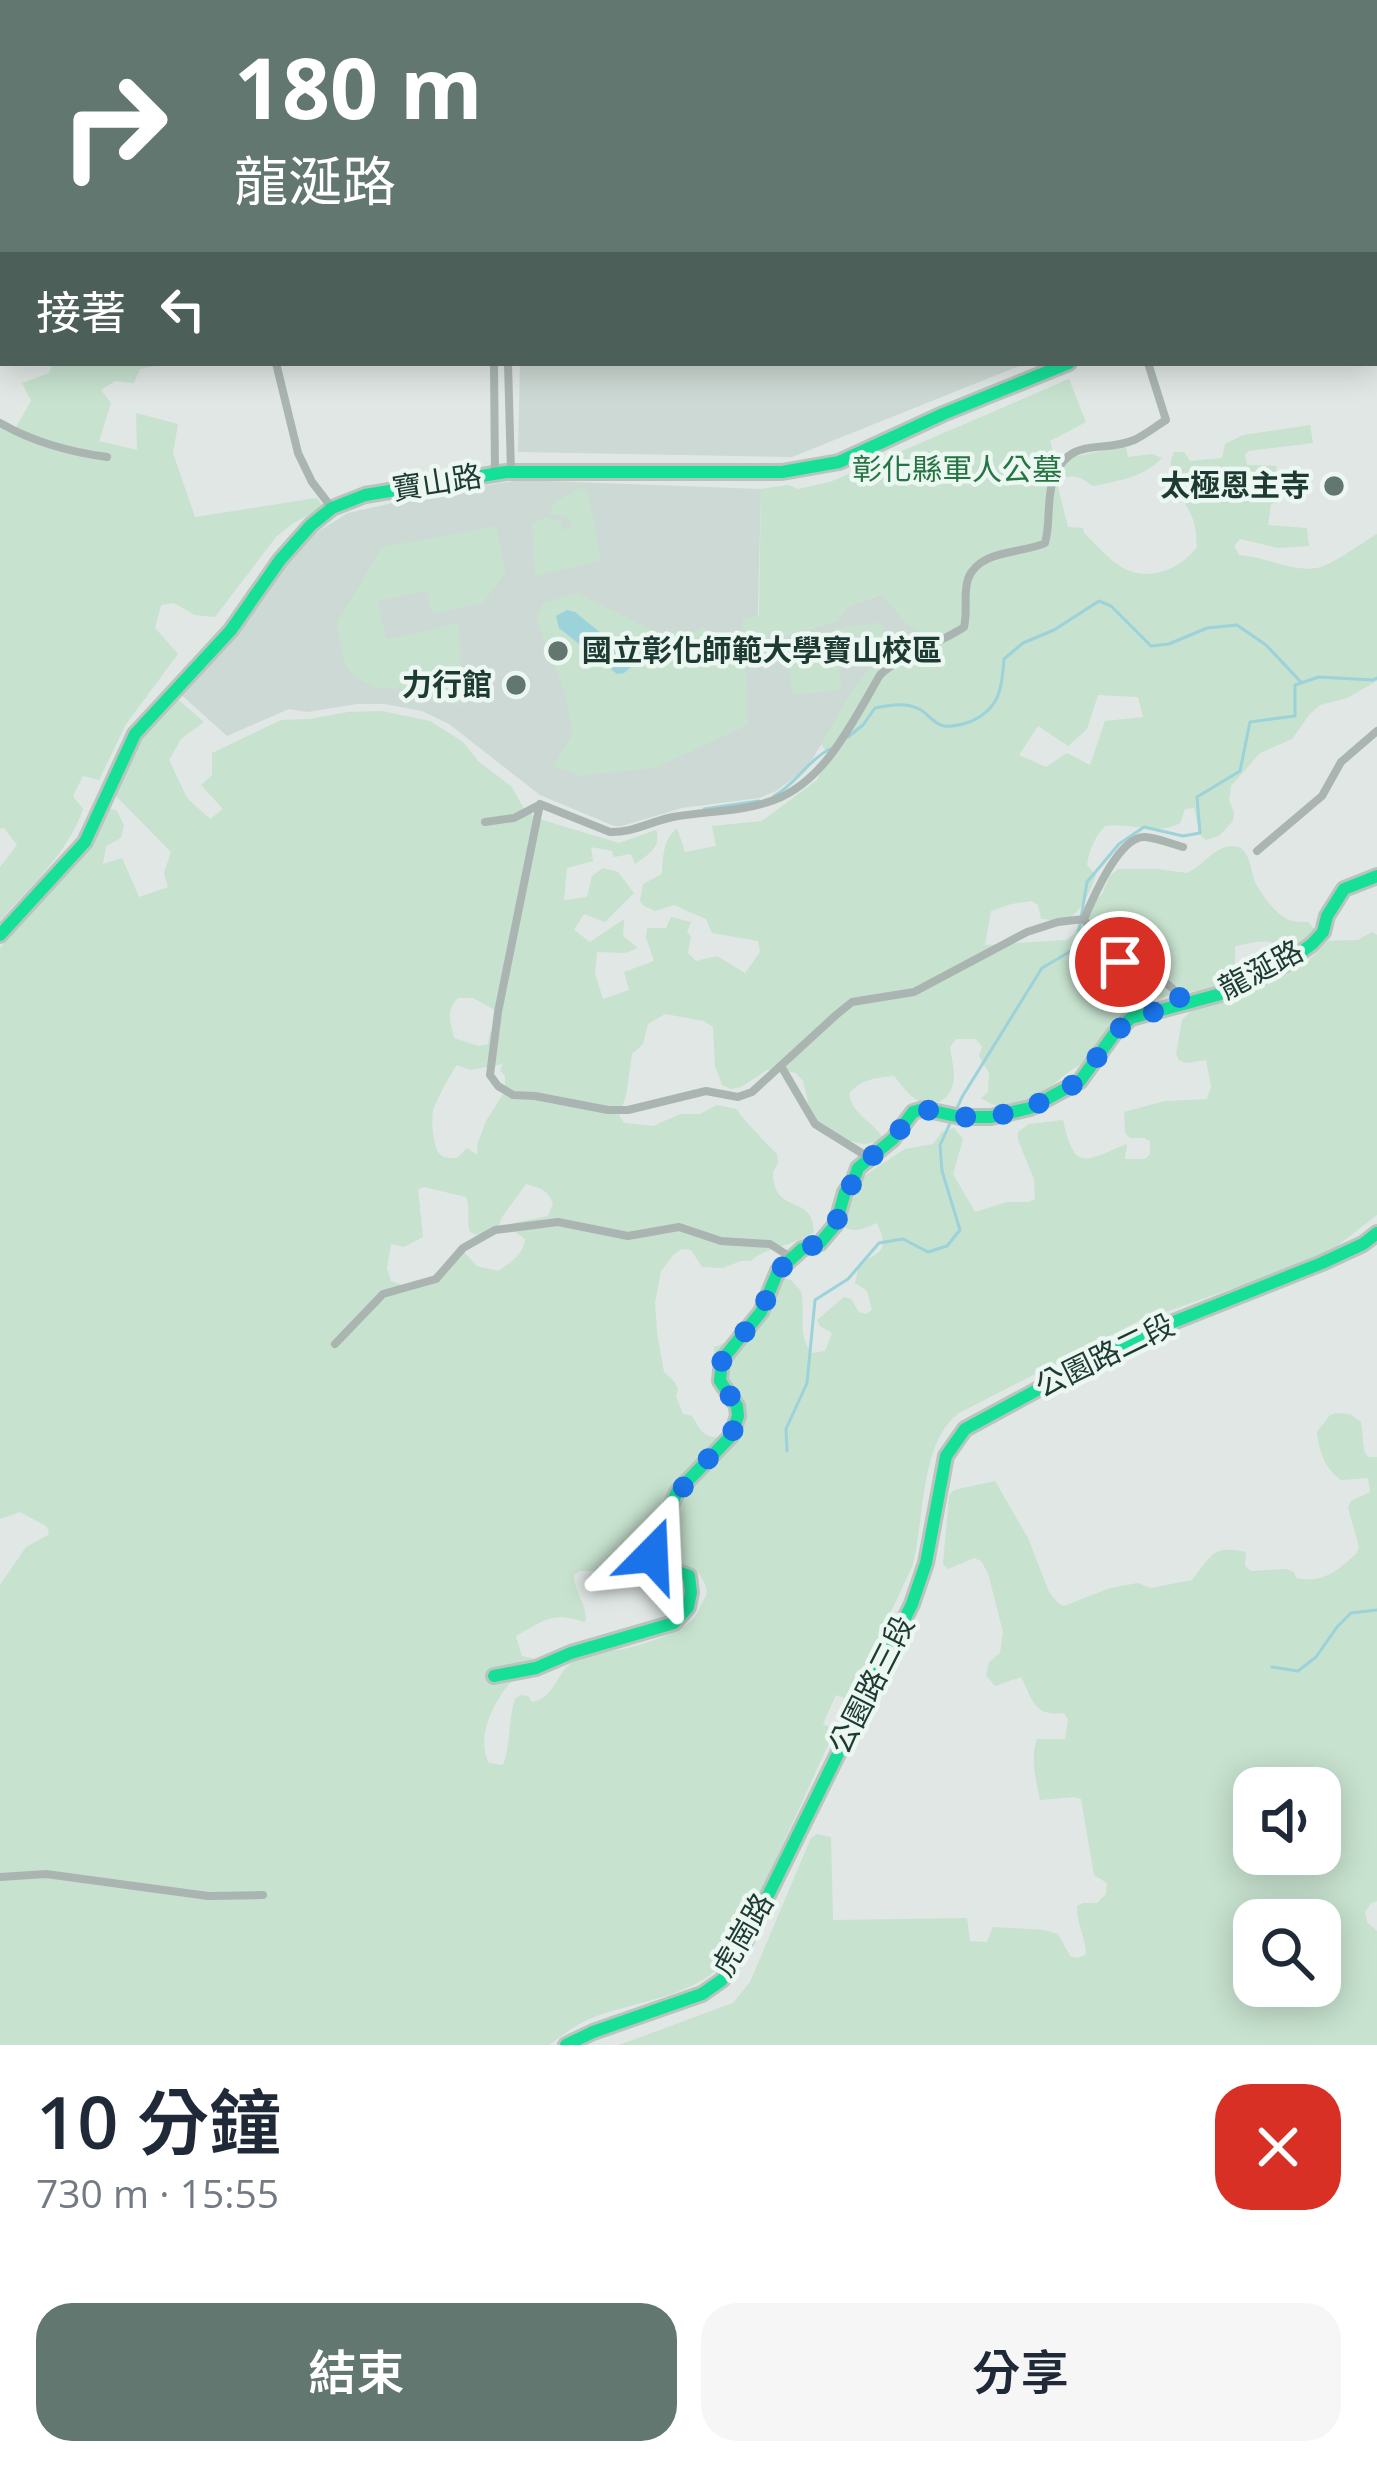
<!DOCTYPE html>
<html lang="zh-TW">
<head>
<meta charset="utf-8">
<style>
  body { margin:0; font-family:"Open Sans","Noto Sans TC",sans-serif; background:#f6f6f7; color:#1f2937; height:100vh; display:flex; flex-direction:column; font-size:45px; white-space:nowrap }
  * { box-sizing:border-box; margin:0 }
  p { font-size:39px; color:#747a83 }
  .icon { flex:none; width:66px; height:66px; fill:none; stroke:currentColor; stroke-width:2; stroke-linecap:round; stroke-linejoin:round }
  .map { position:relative; height:2045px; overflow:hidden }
  .panel { display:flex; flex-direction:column; background:#fff; flex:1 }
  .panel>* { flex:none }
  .guide { position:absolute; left:0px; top:0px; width:1377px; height:366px; box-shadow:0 6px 30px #0003; background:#617770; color:#fff; overflow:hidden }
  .tools { position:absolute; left:1233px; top:1767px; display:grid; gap:24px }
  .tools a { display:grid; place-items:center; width:108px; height:108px; border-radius:24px; background:#fff; box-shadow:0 6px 30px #0003; font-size:60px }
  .pin { position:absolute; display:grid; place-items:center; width:102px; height:102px; color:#fff; margin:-51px; border:6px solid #fff; border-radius:50%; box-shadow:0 3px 12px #0007 }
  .me { position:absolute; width:132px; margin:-66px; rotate:21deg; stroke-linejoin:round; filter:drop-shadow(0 0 9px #0008) }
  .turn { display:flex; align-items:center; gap:42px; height:252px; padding:0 36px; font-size:54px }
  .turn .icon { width:156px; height:156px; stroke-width:2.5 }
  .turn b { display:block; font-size:84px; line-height:102px }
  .then { display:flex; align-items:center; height:114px; padding:0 36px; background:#0003; gap:24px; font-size:45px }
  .round { display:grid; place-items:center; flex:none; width:126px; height:126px; border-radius:36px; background:#f6f6f7 }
  .headline { display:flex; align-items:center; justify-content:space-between; height:204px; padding:0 36px }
  h1 { font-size:72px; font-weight:600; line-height:90px }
  .button { display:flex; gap:24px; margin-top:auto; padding:24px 36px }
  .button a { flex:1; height:138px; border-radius:36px; background:#617770; color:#fff; font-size:48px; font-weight:600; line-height:138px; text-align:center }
  .button a+a { background:#f6f6f7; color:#1f2937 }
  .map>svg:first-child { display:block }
</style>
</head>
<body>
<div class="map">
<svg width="1377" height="2045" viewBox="0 0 1377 2045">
  <rect width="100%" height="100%" fill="#e0e7e4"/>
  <path fill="#cdd9d4" d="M520,363H1027L792,457L518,452Z
    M521,480L761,489L757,645L838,621L847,607L882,594L907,624L929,636L916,646L875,664L865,674L806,769L776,791L759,798L682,808L622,826H614L540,795L449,724L422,711L384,704H357L307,712L289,709L227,736L176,690L314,534L348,513L441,492Z"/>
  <path fill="#c7e2cf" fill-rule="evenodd" d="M452,0H1325L1323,3H453Z
    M53,363H170L140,369L134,383L115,381L101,390L111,403L99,441L137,450L136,413L178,424L173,453L195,517L317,498L324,507L292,524L276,537L215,617L195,615L174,603L161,605L155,628L178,654L126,724L99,780L83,776L73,796L83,809C68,853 30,887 0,921V867L17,845L4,828L0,829V427L15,429L31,401L22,383L49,373Z
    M1069,379L1086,422L1050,441L1054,455L1050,467L1067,458L1121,447H1126L1128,457L1152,454L1162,458C1144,477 1118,481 1093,486C1082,478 1076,474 1063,478L1058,487L1068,527L1083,528L1084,533C1095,543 1107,558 1120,566C1146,583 1180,570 1197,547C1196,537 1196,526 1192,517C1183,494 1162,478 1174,452H1184L1190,461L1222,458L1225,444L1243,435L1310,425L1313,443L1248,451L1245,455L1247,465L1276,466L1278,502L1271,504L1268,525L1307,528L1309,546L1278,548L1240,539L1234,546L1239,555C1264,556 1291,572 1317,568C1333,565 1361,543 1377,534V681L1347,698L1320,705L1309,715L1292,739L1260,753L1231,786L1229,800L1234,813L1233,821L1219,836L1206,840L1200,835L1194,808L1185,809L1180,823C1158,836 1130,822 1105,826C1095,837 1089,849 1087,865L1096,875C1091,889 1080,916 1064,921C1061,922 1044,919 1041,919L1038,905L1032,901L1011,904L991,911L985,945L1066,940L1074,934L1088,908L1102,894L1110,876L1118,869H1157L1187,873C1201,867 1211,851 1226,847C1252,840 1249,872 1257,886C1264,897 1276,915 1289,920C1295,922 1302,922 1308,922L1315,930C1309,945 1300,949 1286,955C1276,934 1254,943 1235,946V966L1243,973L1246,983L1237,987C1200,991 1158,991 1128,1013C1114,1023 1109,1038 1099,1051C1088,1063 1073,1067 1061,1078C1030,1103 1021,1123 981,1098L988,1092L989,1073L979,1056L982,1047L976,1039H956L950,1047C951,1056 954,1067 954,1076C953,1100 934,1111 914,1098C907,1093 900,1083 894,1076C876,1078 860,1079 849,1094C853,1117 876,1122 884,1141L864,1144L827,1136L810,1110L803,1081L796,1073L777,1069L767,1070L741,1087L731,1089L722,1085L715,1066L713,1027L704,1021L665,1014L648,1024L643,1044L632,1054L626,1096L619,1115L624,1123L653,1126L680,1114H700L717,1105L736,1109C740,1115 771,1149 777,1154L778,1163L773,1172C773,1217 813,1192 814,1232C795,1246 764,1247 751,1261H741L723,1268L702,1267L691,1250L681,1249L673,1255L661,1271L655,1303L657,1333L664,1372L675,1382L678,1389L676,1396L683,1414L692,1416C701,1431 704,1439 723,1437C749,1402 712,1384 714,1347C744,1338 763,1303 778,1277L791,1280L801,1291C806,1313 796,1335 812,1353L825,1351L832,1333L820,1326L817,1320L844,1297L851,1299L859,1312L866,1314L872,1310L867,1291L855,1283L860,1262C884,1253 888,1248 877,1223C863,1229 852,1235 839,1223L849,1191L858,1180L905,1149L933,1144L942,1132L954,1128L963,1139L953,1174L975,1212L1007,1202H1028L1035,1199L1034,1179L1018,1140V1132L1029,1124L1063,1120C1075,1173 1084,1161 1127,1144L1125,1159H1145L1150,1154V1141L1144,1138H1130L1125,1133L1124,1112L1165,1101L1207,1099L1211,1086L1206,1060L1186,1063L1179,1060L1176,1054L1182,1020L1192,1010L1252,992L1268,978L1307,962L1328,941L1358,940L1372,932L1377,935V1215L1323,1257L1137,1322L959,1413C919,1442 925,1522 912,1567L849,1700L836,1695L823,1724L835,1730L733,1953C695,2000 642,1998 589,2019C575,2025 562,2036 549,2045H0V1585L26,1547L48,1535L49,1530L46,1526L20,1512L0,1519V948L69,863L98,818L108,808L117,811L124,825L121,838L106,846L103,864L122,858L139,897L168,887L164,873L171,852L114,794C115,755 149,723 174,696L204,722L181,739L169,760L187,798L210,819L223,809L201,785L212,775V753L281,720L309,719L348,712L382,711L430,721L463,742L478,761L512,787L524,809L536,818L619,843L656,830C662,848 647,855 635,864L631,854L614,857L612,851L591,847L593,861L567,868L564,900L587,897L592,876L603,868L618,872L634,893L605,922L584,914L574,930L590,942L624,919L623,936L638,948L625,953L597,952L595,973L603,999L629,990L624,972L654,961L646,937L647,928H666L671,917L691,922L687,932L691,936L688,953L696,961L717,956L745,973L760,952L758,941L712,933L706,919L674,905L655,911L644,906L640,901L643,884L662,874C663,856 663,840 677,828L685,852L716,846L712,826L762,821L817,780L829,755L821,744C835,722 855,678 876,664C893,653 912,649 928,637L907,624L881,594L847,607L839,621L757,645L743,637L742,619L759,615L761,489L788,485L798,489L830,482ZM1098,695L1138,697L1143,717L1105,721L1090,765L1067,753L1046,767L1019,755L1038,726L1068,746L1087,729ZM458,998H473L495,1010L498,1029L490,1032L488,1044L478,1046L454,1038C451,1024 445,1010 458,998ZM503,1064L500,1070L505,1076V1091L486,1121L478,1142L477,1155L467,1148L457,1158C449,1158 443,1159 438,1152C433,1144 431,1119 433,1111C436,1100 451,1073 457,1065L470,1070ZM526,1184C539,1187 548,1190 553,1203L548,1216L514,1223V1231L525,1239C524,1255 509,1263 498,1271L477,1266L463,1251L424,1283L411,1288L391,1281L387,1268L391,1244L404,1247L423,1237L418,1189L424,1187L466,1197C471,1208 466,1220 470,1232L477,1235L497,1230L502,1217ZM653,1556L669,1568C684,1567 694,1564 702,1578C708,1589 709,1593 702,1603C699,1609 697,1615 692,1620C678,1634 642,1645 623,1649C607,1652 592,1651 577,1659C555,1671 557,1697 532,1702L528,1696L521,1695L515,1699C508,1721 511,1744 503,1765L489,1763C471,1730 507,1677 536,1659L522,1656L516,1636C544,1620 552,1611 585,1622C589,1606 573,1592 574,1575L580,1571H600L622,1588L628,1586L644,1571L643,1557Z
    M581,488L588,490L601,561L535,576L532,523L546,517L561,522L562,528L567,530L571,528L569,518L550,514L553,503Z
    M496,526L506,571L483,603L432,614L426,591L378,601L386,639L459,623L461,675L457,676L460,707L424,690L377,688L356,678L345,665L336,624L382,547Z
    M577,593L659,633L677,631L690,636L702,626C754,664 747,663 748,725L655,768L580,776L553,766L572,735L565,693L536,619L543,603Z
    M883,622L886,650L838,656L842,690L792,695L788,652L836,648L834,629Z
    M1336,1413L1350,1414L1361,1422L1364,1451L1368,1457H1377V1901L1371,1903L1365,1912L1367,1922L1377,1931V2045H619L733,2003L750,1982L811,1838L817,1834L831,1837L833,1920L967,1918L970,1941L987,1942L993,1927L1044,1930L1058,1934L1070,1956L1077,1958L1086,1955C1086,1937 1076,1923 1077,1906L1083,1903H1097L1106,1894L1107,1883L1094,1875L1081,1799L1074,1797L1040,1800C1036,1780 1030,1758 1037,1739H1065L1068,1720L1064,1713C1034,1717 1033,1700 1021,1677L995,1686L986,1675L989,1662L1000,1653L1003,1632L988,1573L981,1561L974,1558L948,1569L943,1564L949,1495L954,1490L995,1481L1028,1538L1049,1592L1058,1603L1064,1606L1110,1588L1138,1583L1151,1588L1192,1580C1212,1555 1212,1545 1246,1552L1245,1566L1251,1571L1286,1569L1294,1572L1296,1578C1323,1584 1337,1571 1357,1553L1359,1547L1348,1507L1351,1501L1370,1492L1368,1478L1341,1480C1325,1469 1319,1451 1317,1432L1330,1415ZM1254,1788H1320V1854H1254ZM1254,1920H1320V1986H1254Z"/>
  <path fill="#9cd2da" d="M567,610L575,612L629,656L631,667L624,673L617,674L559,628L556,616Z"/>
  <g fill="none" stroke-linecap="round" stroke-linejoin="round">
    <path stroke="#9cd2da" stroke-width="3" d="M848,737L863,725L875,708C891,705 906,702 921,710C929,715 934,724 944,726C953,727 964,724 972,721C1000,708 1002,688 1004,659L1023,643L1054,630L1099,601L1111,606L1151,646L1169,644L1207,628L1237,625L1266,645L1301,682
      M774,796C796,784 808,760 830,749
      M704,809L759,801
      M787,1451L786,1429L807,1383L815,1300L848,1279L879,1243L903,1239L928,1252L947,1246L960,1230L942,1171L940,1145L962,1097L1042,968L1076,948L1087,882L1119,844L1144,827L1183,836L1200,833L1197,797L1240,771L1250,722L1295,716V685L1319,677L1373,680L1377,678
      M1272,1667L1298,1671L1316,1657L1337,1627L1351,1613L1377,1610"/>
    <g stroke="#b9c4bf" stroke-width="18">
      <path id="fast" d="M0,935L85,842L135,734L231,630L280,560L311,525L332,508L365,495L506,472H782L839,462L943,414L1069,363
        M494,1676L536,1668L571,1653L674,1623L688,1607L691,1592L689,1576L657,1565L652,1555L653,1547L677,1492L731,1436L738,1416L737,1406L720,1381L722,1360L761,1312L778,1271L802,1249L820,1243L836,1224L845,1192L853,1182L858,1168L893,1139L913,1112L923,1109L961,1117H991L1030,1108L1080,1081L1114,1034L1131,1018L1217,995L1246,985L1282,966L1312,944L1323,932L1327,916L1344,889L1377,876
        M566,2045L593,2032L702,1994L722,1980L738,1956L912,1604L926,1563L946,1456L965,1429L1133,1338L1322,1263L1363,1244L1377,1233"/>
    </g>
    <path stroke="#aab5b2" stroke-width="8" d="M480,0L481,3
      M214,3V0
      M310,3L314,0
      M802,3L806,0
      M1374,86L1377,82
      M2,221L3,220
      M276,363L298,453L312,482L332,508
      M494,363L495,474
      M508,363L511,472
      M0,423C33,442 69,452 107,457
      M540,804L498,1012L490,1075L498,1086L513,1095L535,1096L608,1110H628L706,1091L738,1097L752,1092L836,1015L852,1002L914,992L1027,932L1058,922L1084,919
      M540,804L610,832C632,833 652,821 673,817C706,811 742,812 774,800C826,781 854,719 880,675C903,653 938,645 964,627C968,611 963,594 968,579C979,549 1022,554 1045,543C1051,522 1046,497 1054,477C1071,435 1102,454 1134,440C1145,435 1156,426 1166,420L1148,363
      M485,822L514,818L539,805
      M1257,851L1322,796L1341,762L1377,731
      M1183,1004C1171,975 1145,978 1122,963C1106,952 1094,935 1084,919C1093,898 1119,836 1145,837C1158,838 1172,844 1183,847
      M781,1066L815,1124L868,1157
      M335,1344L383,1294L436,1279L463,1248L495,1230L558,1222L628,1236L679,1227L721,1241L770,1244L792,1258
      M0,1877L46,1874L208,1896L263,1895"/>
    <use href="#fast" stroke="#16e098" stroke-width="12"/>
  </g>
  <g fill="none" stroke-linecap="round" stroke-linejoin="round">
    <path stroke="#1a73e8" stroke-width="21" stroke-dasharray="0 37.8" d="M652,1555C660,1504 696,1471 731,1436L738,1417L737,1406L720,1381L722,1360L761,1312L778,1271L802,1249L820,1243L836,1224L845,1192L853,1183L858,1168L893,1139L913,1112L923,1109L961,1117H991L1030,1108L1080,1081L1114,1034L1131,1018L1183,1004C1170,975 1147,975 1120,962"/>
  </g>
  <g fill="#617770" stroke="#edf7f2" stroke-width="4.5">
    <circle cx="1334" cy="486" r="12"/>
    <circle cx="558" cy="651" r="12"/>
    <circle cx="516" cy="685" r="12"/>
  </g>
  <g text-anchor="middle" stroke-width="9" stroke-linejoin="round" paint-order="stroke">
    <g font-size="30" fill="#257542" stroke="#edf7f2">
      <text x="957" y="480">彰化縣軍人公墓</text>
    </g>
    <g font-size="30" fill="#1d3b32" stroke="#edf7f2">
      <text transform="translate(437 483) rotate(-9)" y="10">寶山路</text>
      <text transform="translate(1261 970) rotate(-28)" y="10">龍涎路</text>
      <text transform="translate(1105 1356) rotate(-26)" y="10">公園路二段</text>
      <text transform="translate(872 1685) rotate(-63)" y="10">公園路三段</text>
      <text transform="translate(743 1935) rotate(-60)" y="10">虎崗路</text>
    </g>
    <g font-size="30" font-weight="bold" fill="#1d3b32" stroke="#edf7f2" text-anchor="end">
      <text x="1310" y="496">太極恩主寺</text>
      <text x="582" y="661" text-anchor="start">國立彰化師範大學寶山校區</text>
      <text x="492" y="695">力行館</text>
    </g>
  </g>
</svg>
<div class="tools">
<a><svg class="icon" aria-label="sound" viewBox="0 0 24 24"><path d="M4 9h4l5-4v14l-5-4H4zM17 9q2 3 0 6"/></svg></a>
<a><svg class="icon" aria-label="search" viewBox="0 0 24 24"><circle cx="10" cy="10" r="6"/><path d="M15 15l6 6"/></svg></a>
</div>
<div class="pin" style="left:1120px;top:962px;background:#d93025"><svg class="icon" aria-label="arrive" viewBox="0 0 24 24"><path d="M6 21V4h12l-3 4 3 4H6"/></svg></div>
<svg class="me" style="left:652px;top:1555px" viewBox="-20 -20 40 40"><path d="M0-17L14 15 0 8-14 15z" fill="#1a73e8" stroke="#fff" stroke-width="4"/></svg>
<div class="guide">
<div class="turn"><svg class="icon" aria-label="right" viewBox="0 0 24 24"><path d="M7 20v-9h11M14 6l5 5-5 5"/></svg><div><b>180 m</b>龍涎路</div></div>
<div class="then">接著<svg class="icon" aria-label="left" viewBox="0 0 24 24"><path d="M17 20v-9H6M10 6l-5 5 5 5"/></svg></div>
</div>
</div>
<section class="panel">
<div class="headline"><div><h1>10 分鐘</h1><p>730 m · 15:55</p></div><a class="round" style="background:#d93025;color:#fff"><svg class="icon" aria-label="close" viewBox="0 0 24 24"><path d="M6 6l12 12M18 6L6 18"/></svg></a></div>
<div class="button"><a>結束</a><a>分享</a></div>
</section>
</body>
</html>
